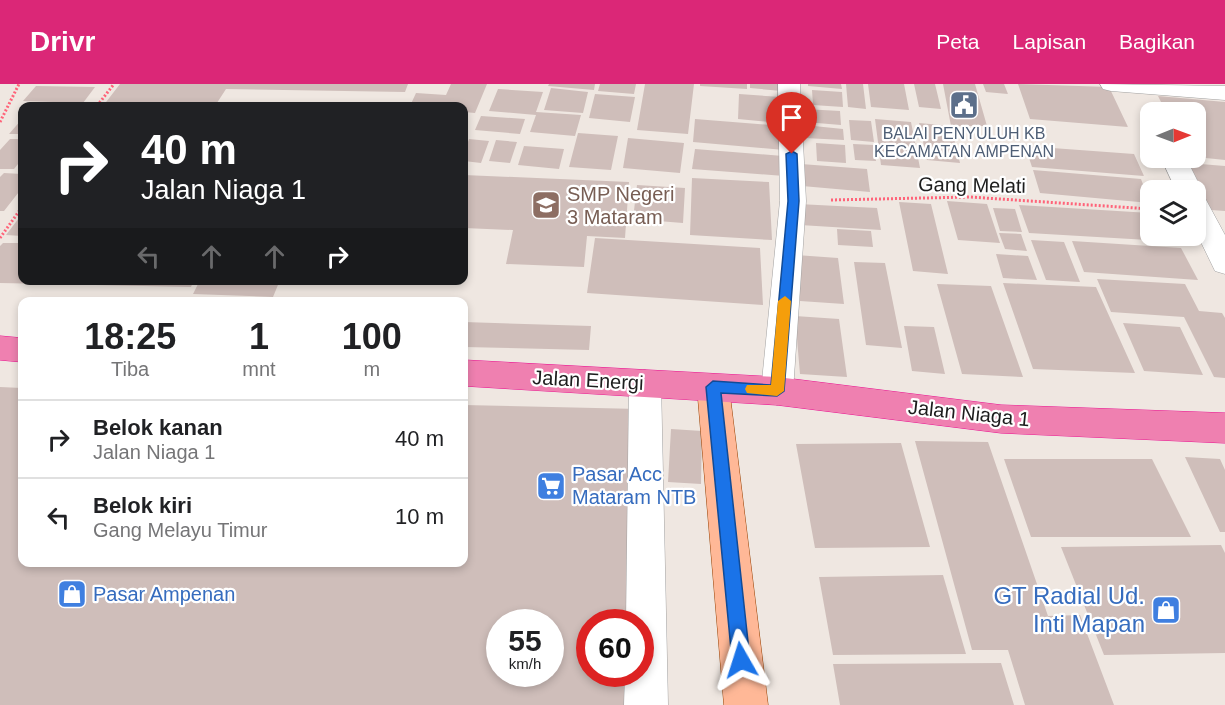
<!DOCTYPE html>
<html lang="id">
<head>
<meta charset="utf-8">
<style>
  body { margin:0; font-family:Arial,sans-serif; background:#f2f2f2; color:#202124; height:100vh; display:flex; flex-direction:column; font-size:22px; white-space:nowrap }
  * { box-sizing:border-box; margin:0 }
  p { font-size:20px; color:#757577 }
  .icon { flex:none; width:33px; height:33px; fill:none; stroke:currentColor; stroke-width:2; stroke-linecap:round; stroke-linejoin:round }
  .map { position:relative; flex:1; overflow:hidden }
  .panel { position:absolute; left:18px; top:213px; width:450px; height:270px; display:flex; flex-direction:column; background:#fff; border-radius:12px; box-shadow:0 3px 9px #0003 }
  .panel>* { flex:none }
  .hud { position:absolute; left:18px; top:18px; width:450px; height:183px; border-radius:12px; box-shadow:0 3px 9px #0003; background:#202124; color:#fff; overflow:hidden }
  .needle { width:39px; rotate:89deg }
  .tools { position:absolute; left:1140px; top:18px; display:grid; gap:12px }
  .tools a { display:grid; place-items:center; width:66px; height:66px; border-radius:12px; background:#fff; box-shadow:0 3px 9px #0003; font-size:30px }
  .speed { position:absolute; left:486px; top:525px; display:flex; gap:12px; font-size:30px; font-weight:700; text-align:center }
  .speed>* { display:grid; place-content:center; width:78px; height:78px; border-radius:50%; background:#fff; box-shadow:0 3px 9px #0003; line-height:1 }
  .speed small { font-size:15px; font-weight:400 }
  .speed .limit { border:9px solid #d22; background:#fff; color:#111 }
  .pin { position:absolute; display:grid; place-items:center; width:51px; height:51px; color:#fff; margin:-62px -26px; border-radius:50% 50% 50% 0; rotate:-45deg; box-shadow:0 0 6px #0007 }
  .pin .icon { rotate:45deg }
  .me { position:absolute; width:66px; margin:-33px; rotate:354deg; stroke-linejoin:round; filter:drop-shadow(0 0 4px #0008) }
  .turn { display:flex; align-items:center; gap:21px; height:126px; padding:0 24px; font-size:27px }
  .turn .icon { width:78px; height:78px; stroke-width:2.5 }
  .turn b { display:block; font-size:42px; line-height:51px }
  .lanes { display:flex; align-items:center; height:57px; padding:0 24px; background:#0003; justify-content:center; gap:30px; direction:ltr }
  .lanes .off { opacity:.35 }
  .eta { display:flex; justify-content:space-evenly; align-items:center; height:102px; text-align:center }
  .eta b { font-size:36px; font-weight:800; line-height:42px }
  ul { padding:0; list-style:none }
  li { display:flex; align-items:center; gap:18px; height:78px; padding:0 24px; border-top:2px solid #e0e0e0 }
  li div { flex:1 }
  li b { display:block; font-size:22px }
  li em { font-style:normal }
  header { display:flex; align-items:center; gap:36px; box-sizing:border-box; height:84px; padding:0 30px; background:#db2777; color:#fff }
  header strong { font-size:28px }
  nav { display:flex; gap:33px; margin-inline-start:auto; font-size:21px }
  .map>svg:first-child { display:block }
</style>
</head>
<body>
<header>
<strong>Drivr</strong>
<nav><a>Peta</a><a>Lapisan</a><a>Bagikan</a></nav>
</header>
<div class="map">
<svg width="1225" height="621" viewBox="0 0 1225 621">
  <rect width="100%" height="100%" fill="#efe7e1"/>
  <path fill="#cfbeba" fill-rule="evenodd" d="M120,0H408L405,8L226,5L215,22H103Z
    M451,0H487L475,29L464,28V22H410L416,9L446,11Z
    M549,0H595L594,6L548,2Z
    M600,0H636L634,10L598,7Z
    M645,0H694L688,50L637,46Z
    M700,0H747V5L700,2Z
    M750,0H781V7L750,4Z
    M808,0H841L842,5L808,2Z
    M846,0H863L866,25L848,23Z
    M868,0H904L909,26L871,23Z
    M914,0H935L941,25L919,23Z
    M943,0H975L987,42H951Z
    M983,0H1004L1008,10L986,8Z
    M1018,0L1109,3L1128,43L1030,35Z
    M36,2L95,3L83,19L23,17Z
    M551,4L588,8L583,29L544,26Z
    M498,5L543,8L536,28L581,31L575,52L530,48L536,31L489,27Z
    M812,6L842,8L843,23L813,21Z
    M595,10L635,13L630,38L589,34Z
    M739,10L781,13V39L738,35Z
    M1158,12L1225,18V76L1196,73V28H1166Z
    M804,25L840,27L841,41L805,38Z
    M481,32L525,35L520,50L475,46Z
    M22,35V50H9Z
    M695,35L784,42V66L693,58Z
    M875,35L911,38L920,84L881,81Z
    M849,36L871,37L874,58L851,56Z
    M919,39L951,42L960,79L927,76Z
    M804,41L843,45L844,56L804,54Z
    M578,49L618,52L611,86L569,83Z
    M628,54L684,59L680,89L623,84Z
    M10,55H22V75L14,85H0V66Z
    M469,55L489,57L481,79L464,77V69Z
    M496,56L517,58L510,79L489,77Z
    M816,59L845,61L846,79L817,77Z
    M853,60L874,61L876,77L855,76Z
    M524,62L564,65L559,85L518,81Z
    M1025,62L1134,70L1144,92L1032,83Z
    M695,65L783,72L784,92L692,85Z
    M1188,79L1225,82V127L1211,126Z
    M801,80L867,85L870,108L802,102Z
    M1033,86L1141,95L1150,119L1040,109Z
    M4,89L22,90V104L4,127H0V93Z
    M464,91L629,98L625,154L587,152L584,183L506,180L513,146L464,144Z
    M692,94L769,98L772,156L690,151Z
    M637,101L685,104L683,139L633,135Z
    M947,117L987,120L1000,159L958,156Z
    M899,118L931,120L948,190L913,187Z
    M798,120L877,124L881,146L800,141Z
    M1019,121L1150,129V152H1178L1182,158L1029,149Z
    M993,124L1015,125L1022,148L1000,147Z
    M22,130V152L6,151Z
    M837,145L871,147L873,163L838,161Z
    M999,149L1021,150L1027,167L1005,165Z
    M595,154L760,164L763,221L587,209Z
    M1031,156L1064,158L1080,198L1046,196Z
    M1072,157L1181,164L1198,196L1084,188Z
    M3,159H22V196H194L191,203L0,199V162Z
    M996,170L1028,172L1037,196L1003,194Z
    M796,171L838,174L844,220L800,217Z
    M854,178L885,179L902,264L866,261Z
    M1097,195L1185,200L1199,227L1222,229L1225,234V294L1214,293L1184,233L1111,228Z
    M200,196H280L273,213L193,210Z
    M1003,199L1096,203L1135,289L1033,285Z
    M937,200L991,202L1023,293L962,290Z
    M795,232L839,235L847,293L800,290Z
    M464,238L591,242L589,266L464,263Z
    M1123,239L1180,243L1203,291L1144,287Z
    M904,242L934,243L945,290L912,287Z
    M0,303L22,304V478H464V321L639,325L638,538H590V590H638L637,621H0ZM500,538H550V590H500Z
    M671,345L702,347L701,400L668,398Z
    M915,357L988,358L1048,532L1080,531L1114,621H1025L1008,566H972Z
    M901,359L930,463L815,464L796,360Z
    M1185,373L1220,375L1225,386V448H1220Z
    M1004,375H1152L1191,453H1031Z
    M1221,461L1225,469V569L1104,571L1061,463Z
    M943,491L966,570L833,571L819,493Z
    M1001,579L1014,621H840L833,580Z"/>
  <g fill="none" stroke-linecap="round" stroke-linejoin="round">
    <g stroke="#a1a1a1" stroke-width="1">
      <path id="minor" d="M778,0H800L806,117L793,307L789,317L777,321L765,317L761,307L780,117Z
        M1100,0L1225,2V16L1111,7L1103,5Z
        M1161,74H1186L1202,106L1199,112L1205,114L1225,151V190L1215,187L1196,148V106H1176Z
        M645,286L657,290L661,299L668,621H624L625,590H640V538H626L629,299L633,290Z"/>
    </g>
    <g stroke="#963f00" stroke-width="1">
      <path id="major" d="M713,290L725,293L729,303L768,621H724L697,303L701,293Z"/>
    </g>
    <g stroke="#ea1291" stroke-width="1">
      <path id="highway" d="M0,252L22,254V278L0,276Z
        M464,276L777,293L1001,321L1225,329V359L1001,349L777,321L464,302Z"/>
    </g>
    <path stroke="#ff6379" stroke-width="3" stroke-dasharray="2 2" stroke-linecap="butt" d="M97,22L114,0
      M0,38L19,0
      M831,116L970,113L1150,125
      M0,154L22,123"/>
    <use href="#minor" fill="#fff" fill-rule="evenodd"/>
    <use href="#major" fill="#ffb897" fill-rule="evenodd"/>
    <use href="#highway" fill="#ef80b0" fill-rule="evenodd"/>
  </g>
  <path fill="#1a73e8" stroke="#114b97" stroke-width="1.5" d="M792,67L797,70L799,117L784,307L777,312L721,309L750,576L747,582L741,584L735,582L732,576L706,303L713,297L771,301L788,117L786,70Z"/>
  <path fill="#f59e0b" d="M785,212L791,217L784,307L777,312L747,309L745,305L747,301H771L778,217Z"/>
  <defs>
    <g id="civic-square" transform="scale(1.5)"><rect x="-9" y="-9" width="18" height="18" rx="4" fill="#5c6f8a" stroke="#fff"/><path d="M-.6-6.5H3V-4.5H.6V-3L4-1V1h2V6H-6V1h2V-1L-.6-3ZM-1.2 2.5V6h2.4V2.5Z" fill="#fff"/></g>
    <g id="school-square" transform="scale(1.5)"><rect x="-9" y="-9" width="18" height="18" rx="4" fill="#8d6e63" stroke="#fff"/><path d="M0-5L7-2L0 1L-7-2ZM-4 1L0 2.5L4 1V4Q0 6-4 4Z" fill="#fff"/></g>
    <g id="supermarket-square" transform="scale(1.5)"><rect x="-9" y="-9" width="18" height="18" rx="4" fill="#3f7fe0" stroke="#fff"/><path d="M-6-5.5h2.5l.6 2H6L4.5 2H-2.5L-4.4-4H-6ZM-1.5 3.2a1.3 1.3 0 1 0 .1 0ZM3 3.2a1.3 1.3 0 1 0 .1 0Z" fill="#fff"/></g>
    <g id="shop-square" transform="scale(1.5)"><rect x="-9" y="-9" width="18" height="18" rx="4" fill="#3f7fe0" stroke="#fff"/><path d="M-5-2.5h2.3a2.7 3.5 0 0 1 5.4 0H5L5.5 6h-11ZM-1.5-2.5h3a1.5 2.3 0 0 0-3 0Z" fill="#fff"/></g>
  </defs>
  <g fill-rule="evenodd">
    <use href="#civic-square" x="964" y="21"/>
    <use href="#school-square" x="546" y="121"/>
    <use href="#supermarket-square" x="551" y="402"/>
    <use href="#shop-square" x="72" y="510"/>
    <use href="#shop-square" x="1166" y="526"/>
  </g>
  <g text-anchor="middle" stroke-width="4.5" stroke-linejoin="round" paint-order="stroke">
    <g font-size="16" fill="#4e5e75" stroke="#fff">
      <text x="964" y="55">BALAI PENYULUH KB<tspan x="964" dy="18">KECAMATAN AMPENAN</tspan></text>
    </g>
    <g font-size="20" fill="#1d1d1d" stroke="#fff">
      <text transform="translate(972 101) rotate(1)" y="7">Gang Melati</text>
      <text transform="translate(588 296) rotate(3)" y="7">Jalan Energi</text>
      <text transform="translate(969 329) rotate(6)" y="7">Jalan Niaga 1</text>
    </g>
    <g font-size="20" fill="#785e54" stroke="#fff" text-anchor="start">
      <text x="567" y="117">SMP Negeri<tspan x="567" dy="23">3 Mataram</tspan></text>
    </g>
    <g font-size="20" fill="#366cbe" stroke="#fff" text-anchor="start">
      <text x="572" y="397">Pasar Acc<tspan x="572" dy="23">Mataram NTB</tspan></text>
      <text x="93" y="517">Pasar Ampenan</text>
    </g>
    <g font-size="24" fill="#366cbe" stroke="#fff" text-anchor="end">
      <text x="1145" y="520">GT Radial Ud.<tspan x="1145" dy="28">Inti Mapan</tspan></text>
    </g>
  </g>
</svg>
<div class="tools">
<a><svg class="needle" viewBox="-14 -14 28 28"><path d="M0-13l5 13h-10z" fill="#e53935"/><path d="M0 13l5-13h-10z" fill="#757577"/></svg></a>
<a><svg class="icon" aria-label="layers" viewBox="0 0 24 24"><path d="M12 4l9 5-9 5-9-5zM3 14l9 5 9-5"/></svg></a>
</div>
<div class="speed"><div>55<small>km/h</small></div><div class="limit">60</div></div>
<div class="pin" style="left:792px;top:70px;background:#d93025"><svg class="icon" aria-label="arrive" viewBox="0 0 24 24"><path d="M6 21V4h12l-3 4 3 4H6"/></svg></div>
<svg class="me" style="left:741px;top:576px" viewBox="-20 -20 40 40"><path d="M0-17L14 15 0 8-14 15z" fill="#1a73e8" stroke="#fff" stroke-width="4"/></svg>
<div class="hud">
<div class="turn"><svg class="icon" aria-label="right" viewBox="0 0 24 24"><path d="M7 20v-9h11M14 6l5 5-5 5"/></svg><div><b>40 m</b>Jalan Niaga 1</div></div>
<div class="lanes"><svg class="icon off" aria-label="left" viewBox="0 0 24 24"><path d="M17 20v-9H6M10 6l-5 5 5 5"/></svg><svg class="icon off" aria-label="ahead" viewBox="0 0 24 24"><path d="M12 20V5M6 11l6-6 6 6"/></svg><svg class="icon off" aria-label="ahead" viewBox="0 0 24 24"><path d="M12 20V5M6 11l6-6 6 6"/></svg><svg class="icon" aria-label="right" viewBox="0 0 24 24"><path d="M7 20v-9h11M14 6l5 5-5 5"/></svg></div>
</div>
<section class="panel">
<div class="eta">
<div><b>18:25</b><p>Tiba</p></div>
<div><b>1</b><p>mnt</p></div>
<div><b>100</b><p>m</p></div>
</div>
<ul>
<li><svg class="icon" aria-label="right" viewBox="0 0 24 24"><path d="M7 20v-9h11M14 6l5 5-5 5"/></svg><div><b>Belok kanan</b><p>Jalan Niaga 1</p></div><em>40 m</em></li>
<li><svg class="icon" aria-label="left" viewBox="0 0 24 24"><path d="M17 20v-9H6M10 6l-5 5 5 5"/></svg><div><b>Belok kiri</b><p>Gang Melayu Timur</p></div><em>10 m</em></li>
</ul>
</section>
</div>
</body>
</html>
